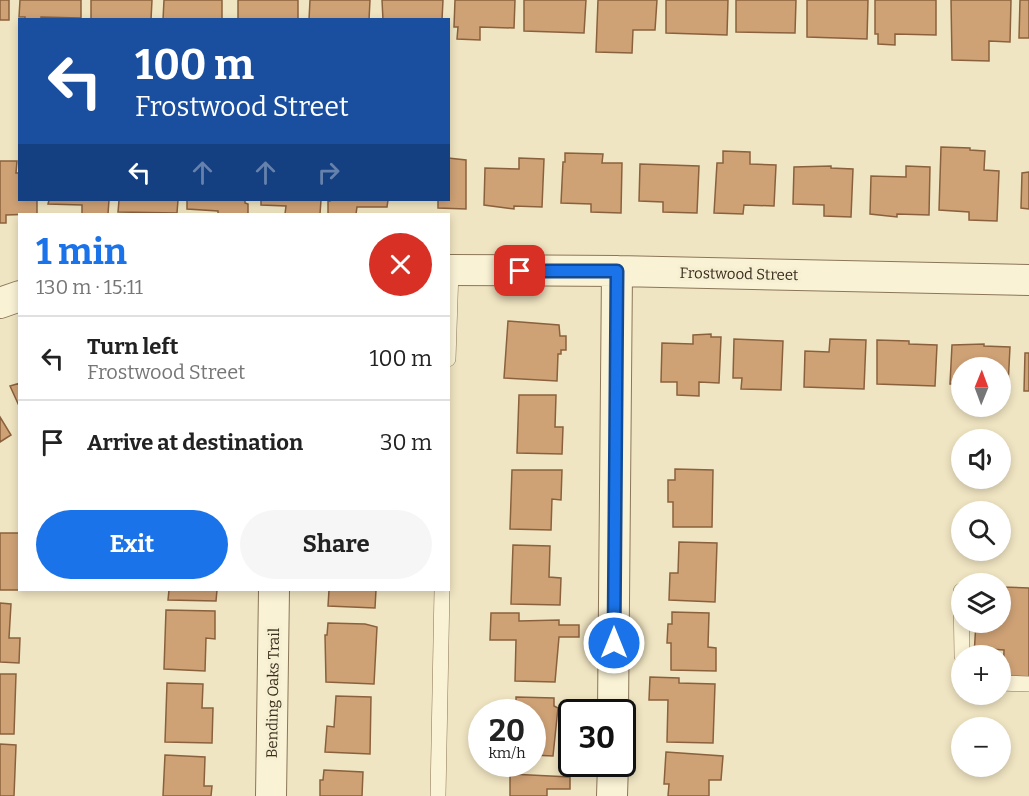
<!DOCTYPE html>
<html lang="en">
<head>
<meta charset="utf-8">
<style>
  body { margin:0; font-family:Bitter,serif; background:#f6f6f6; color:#222; height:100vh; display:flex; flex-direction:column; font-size:22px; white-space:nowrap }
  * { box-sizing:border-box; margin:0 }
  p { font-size:20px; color:#767676 }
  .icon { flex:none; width:33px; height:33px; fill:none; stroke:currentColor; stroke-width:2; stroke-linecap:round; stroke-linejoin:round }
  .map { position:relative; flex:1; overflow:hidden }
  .drawer { position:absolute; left:18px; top:213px; width:432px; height:378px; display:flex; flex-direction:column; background:#fff; border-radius:0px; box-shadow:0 3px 9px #0003 }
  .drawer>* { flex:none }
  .hud { position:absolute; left:18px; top:18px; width:432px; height:183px; border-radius:0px; box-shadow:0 3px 9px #0003; background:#1a4fa0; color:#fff; overflow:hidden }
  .needle { width:39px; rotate:1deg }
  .fabs { position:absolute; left:951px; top:357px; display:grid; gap:12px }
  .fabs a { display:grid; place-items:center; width:60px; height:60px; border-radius:50%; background:#fff; box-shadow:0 3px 9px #0003; font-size:30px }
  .speed { position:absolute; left:468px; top:699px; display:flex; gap:12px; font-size:30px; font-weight:700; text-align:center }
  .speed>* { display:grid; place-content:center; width:78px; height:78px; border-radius:50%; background:#fff; box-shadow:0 3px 9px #0003; line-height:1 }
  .speed small { font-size:15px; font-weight:400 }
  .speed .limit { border:3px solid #111; border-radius:9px; background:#fff; color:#111 }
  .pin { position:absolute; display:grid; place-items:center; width:51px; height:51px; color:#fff; margin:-26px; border-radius:12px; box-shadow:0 3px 9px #0006 }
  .me { position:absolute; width:66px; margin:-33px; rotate:0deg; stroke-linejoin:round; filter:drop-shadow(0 0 4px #0008) }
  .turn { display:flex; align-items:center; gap:21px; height:126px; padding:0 18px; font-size:27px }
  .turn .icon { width:78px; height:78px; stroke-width:2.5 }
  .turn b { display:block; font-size:42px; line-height:51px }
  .lanes { display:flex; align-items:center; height:57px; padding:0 18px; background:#0003; justify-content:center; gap:30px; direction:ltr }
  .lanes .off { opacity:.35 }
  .round { display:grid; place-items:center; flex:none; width:63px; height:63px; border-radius:32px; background:#f6f6f6 }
  .overview { display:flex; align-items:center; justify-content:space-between; height:102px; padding:0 18px }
  h1 { font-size:36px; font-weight:700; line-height:45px; color:#1a73e8 }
  .cta { display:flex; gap:12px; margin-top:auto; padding:12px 18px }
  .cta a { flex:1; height:69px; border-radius:36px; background:#1a73e8; color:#fff; font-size:24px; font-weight:700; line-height:69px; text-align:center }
  .cta a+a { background:#f6f6f6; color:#222 }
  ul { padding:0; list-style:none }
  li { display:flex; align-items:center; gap:18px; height:84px; padding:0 18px; border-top:2px solid #e0e0e0 }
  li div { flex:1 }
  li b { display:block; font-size:22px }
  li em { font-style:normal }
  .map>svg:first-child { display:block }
</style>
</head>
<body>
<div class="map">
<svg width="1029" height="796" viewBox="0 0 1029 796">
  <rect width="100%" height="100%" fill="#f0e5c2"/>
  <path fill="#cfa276" stroke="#8a613d" stroke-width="1.5" d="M0,0H9V20H0Z
    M20,0H81V18L41,17V20H25V17H19Z
    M91,0H152L151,20H91Z
    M164,0H222V20H163Z
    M238,0H298V20H238Z
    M310,0H370L369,20H309Z
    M382,0H443L442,20H383Z
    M455,0H515L514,28L480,27V40L457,39L458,27H454Z
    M524,0H586L584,33L524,31Z
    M598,0H657L655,30H633L632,53L596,52Z
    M666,0H728L727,35L666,33Z
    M736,0H796L795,33L736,32Z
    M807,0H868L867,39L807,37Z
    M875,0H936V35L895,34V45L878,44V34H875Z
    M951,0H1011L1010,42L989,41V61L952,60Z
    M1020,0H1029V38H1019Z
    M941,147L970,148V150L985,151L984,170L999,171L997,221L969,220V212L939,210Z
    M723,151L750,152V164L776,165L774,206L744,205L743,214L714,213L717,163H723Z
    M565,153L603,154L602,163H622L621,213L591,212V204L561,203L563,162H565Z
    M448,158L466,160V209L438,208V200H448Z
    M519,158L544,159L542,207L514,206V209L484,205L485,168L519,169Z
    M0,161H17L16,173H20V200H37V214L6,215V223H0Z
    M640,164L699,166L697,213L663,212V202L639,201Z
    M831,166V168L853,169L851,217L824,216V205L793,204L794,167Z
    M906,166L930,167L929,215L897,214V217L870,214L871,176L906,177Z
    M1029,172V209L1021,208L1022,173Z
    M49,200H109L108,214H82V205L48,204Z
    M119,200H178L177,213L118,212Z
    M187,200H245V203L248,204V214H218V211L187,209Z
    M261,200H321L320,214H285L286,206L261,205Z
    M330,200H388L387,207H357L356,214H328V201H330Z
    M508,321L559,325L560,336H566V350H561V354H558L557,381L504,378Z
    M711,334V337H721L719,383L699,382V396L677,395V382H661L662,343L693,344V335Z
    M734,339L783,341L781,390L741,389L742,378H733Z
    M830,339L866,340L864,389L804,387L805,351L829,352Z
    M877,340L909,341V344L937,345L935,386L877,384Z
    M984,344V346L1010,347L1008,386H1000V368H962V384H950L952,345Z
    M1025,353H1029V391H1024Z
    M20,383V408L10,386Z
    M519,395H556L555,427H563L562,454L517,453Z
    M0,417L11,435L0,442Z
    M675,469L713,470L712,527H673V502H668V480H675Z
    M512,470H562L561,500L552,499L551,530L510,529Z
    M0,533H20V590H22H0Z
    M679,542L717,543L715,602L669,600L670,573H678Z
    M513,545L550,546L549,577L561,578L560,605L511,604Z
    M1000,587L1029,588V677L1003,676L1004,650L989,649V656H974L976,622H1000Z
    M169,590H217L216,601L168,600Z
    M329,590H376L375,608L328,606Z
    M0,603L11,604L9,638H20L19,663L0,662Z
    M166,610L215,611V639L206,638L205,671L164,669Z
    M672,612L709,613L708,647L716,648V671L671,670V643H667L668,624H672Z
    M491,613H519V621L559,620V625H579V637H559L555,682L515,681L516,640H490Z
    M328,623L365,624L377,627L374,684L326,682L325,635H327Z
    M0,674H16L14,734H0Z
    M650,677L679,678V683L715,684L713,743L667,742L668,700H649Z
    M167,683L203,684L202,708H213L212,743L165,742Z
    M336,696L371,697L370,754L325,752L327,726L334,727Z
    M516,697L554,698V706L558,708L553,756L532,755V712H516Z
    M0,744L16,745L14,796H0Z
    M666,752L723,756L721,780H709V796H668L669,784H664Z
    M165,755L205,757L204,786H212L211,796H163Z
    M324,770L363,772L362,796H320V780H323Z
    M510,774L570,777V789H547V796H510Z"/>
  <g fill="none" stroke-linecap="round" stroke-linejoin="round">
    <g stroke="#8a7658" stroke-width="16">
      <path id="lane" d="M448,359L451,270
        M961,591L962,656
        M1000,683L1029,684
        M438,796L442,590"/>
    </g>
    <g stroke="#8a7658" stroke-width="32">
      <path id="street" d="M448,270L617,271L1029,280
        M0,303L20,296
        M613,712L617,271
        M271,796L274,590
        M612,796L613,764"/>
    </g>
    <use href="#lane" stroke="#faf2d5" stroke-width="15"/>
    <use href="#street" stroke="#faf2d5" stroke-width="30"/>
  </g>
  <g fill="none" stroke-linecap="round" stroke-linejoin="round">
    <g stroke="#114b97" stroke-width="15">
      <path id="route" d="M520,271H617L614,643"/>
    </g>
    <use href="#route" stroke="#1a73e8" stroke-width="10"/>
  </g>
  <g text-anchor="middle" stroke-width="6" stroke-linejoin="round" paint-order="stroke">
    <g font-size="15" fill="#392d1d" stroke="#f7efd2">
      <text transform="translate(739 274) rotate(1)" y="5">Frostwood Street</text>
      <text transform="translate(273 693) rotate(-89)" y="5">Bending Oaks Trail</text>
    </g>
  </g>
</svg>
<div class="fabs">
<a><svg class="needle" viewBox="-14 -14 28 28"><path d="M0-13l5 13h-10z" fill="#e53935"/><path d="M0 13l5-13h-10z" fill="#767676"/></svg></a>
<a><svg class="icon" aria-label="sound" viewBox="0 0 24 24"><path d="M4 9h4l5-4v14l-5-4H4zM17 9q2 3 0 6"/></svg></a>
<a><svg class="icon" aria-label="search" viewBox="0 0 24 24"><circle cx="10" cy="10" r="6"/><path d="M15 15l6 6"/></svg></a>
<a><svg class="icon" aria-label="layers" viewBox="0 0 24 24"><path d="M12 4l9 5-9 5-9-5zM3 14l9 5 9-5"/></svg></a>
<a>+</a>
<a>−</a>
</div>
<div class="speed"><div>20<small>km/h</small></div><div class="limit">30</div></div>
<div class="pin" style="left:520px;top:271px;background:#d93025"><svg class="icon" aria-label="arrive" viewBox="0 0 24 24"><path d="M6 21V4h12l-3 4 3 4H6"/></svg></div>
<svg class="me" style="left:614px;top:643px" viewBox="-20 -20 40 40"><circle r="17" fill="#1a73e8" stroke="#fff" stroke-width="3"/><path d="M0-11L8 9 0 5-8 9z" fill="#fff"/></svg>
<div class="hud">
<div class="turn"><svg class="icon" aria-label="left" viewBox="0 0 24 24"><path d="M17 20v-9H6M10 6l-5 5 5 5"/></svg><div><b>100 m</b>Frostwood Street</div></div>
<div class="lanes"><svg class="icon" aria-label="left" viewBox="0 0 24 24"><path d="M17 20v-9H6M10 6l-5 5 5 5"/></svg><svg class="icon off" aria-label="ahead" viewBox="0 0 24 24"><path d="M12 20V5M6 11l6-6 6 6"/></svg><svg class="icon off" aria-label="ahead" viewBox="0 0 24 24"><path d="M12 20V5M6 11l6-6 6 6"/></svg><svg class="icon off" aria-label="right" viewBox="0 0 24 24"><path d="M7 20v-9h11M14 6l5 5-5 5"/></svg></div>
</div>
<section class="drawer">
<div class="overview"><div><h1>1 min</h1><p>130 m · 15:11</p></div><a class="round" style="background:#d93025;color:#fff"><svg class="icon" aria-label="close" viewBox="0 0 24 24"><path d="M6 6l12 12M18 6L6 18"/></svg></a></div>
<ul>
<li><svg class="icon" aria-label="left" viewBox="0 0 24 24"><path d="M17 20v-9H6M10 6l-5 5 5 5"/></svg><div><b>Turn left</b><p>Frostwood Street</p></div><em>100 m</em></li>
<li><svg class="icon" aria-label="arrive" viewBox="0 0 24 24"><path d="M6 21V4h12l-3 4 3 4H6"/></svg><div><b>Arrive at destination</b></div><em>30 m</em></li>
</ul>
<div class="cta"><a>Exit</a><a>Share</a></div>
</section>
</div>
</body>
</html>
